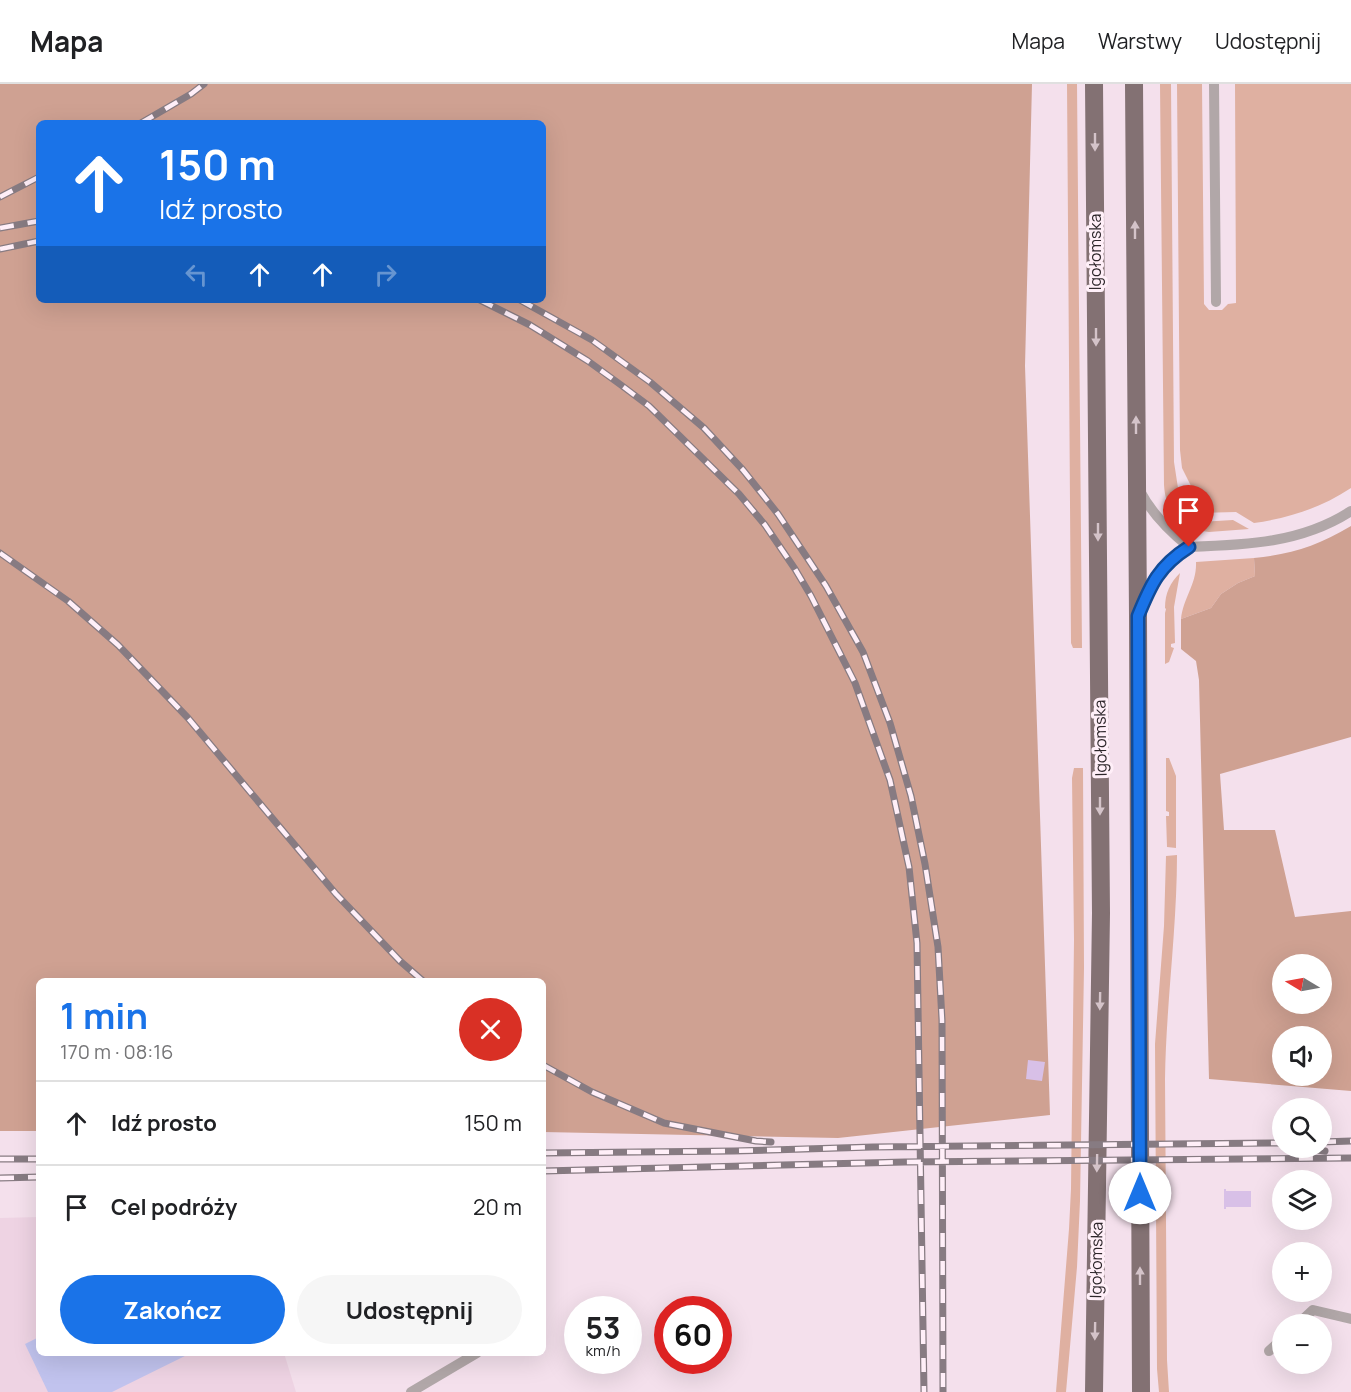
<!DOCTYPE html>
<html lang="pl">
<head>
<meta charset="utf-8">
<style>
  body { margin:0; font-family:Manrope,sans-serif; background:#f6f6f6; color:#202124; height:100vh; display:flex; flex-direction:column; font-size:22px; white-space:nowrap }
  * { box-sizing:border-box; margin:0 }
  p { font-size:20px; color:#757577 }
  .icon { flex:none; width:33px; height:33px; fill:none; stroke:currentColor; stroke-width:2; stroke-linecap:round; stroke-linejoin:round }
  .map { position:relative; flex:1; overflow:hidden }
  .drawer { position:absolute; left:36px; top:894px; width:510px; height:378px; display:flex; flex-direction:column; background:#fff; border-radius:9px; box-shadow:0 6px 24px #0002 }
  .drawer>* { flex:none }
  .top-card { position:absolute; left:36px; top:36px; width:510px; height:183px; border-radius:9px; box-shadow:0 6px 24px #0002; background:#1a73e8; color:#fff; overflow:hidden }
  .needle { width:39px; rotate:280deg }
  .fabs { position:absolute; left:1272px; top:870px; display:grid; gap:12px }
  .fabs a { display:grid; place-items:center; width:60px; height:60px; border-radius:50%; background:#fff; box-shadow:0 6px 24px #0002; font-size:30px }
  .speed { position:absolute; left:564px; top:1212px; display:flex; gap:12px; font-size:30px; font-weight:700; text-align:center }
  .speed>* { display:grid; place-content:center; width:78px; height:78px; border-radius:50%; background:#fff; box-shadow:0 6px 24px #0002; line-height:1 }
  .speed small { font-size:15px; font-weight:400 }
  .speed .limit { border:9px solid #d22; background:#fff; color:#111 }
  .pin { position:absolute; display:grid; place-items:center; width:51px; height:51px; color:#fff; margin:-62px -26px; border-radius:50% 50% 50% 0; rotate:-45deg; box-shadow:0 0 6px #0007 }
  .pin .icon { rotate:45deg }
  .me { position:absolute; width:66px; margin:-33px; rotate:0deg; stroke-linejoin:round; filter:drop-shadow(0 0 4px #0008) }
  .turn { display:flex; align-items:center; gap:21px; height:126px; padding:0 24px; font-size:27px }
  .turn .icon { width:78px; height:78px; stroke-width:2.5 }
  .turn b { display:block; font-size:42px; line-height:51px }
  .lanes { display:flex; align-items:center; height:57px; padding:0 24px; background:#0003; justify-content:center; gap:30px; direction:ltr }
  .lanes .off { opacity:.35 }
  .round { display:grid; place-items:center; flex:none; width:63px; height:63px; border-radius:32px; background:#f6f6f6 }
  .headline { display:flex; align-items:center; justify-content:space-between; height:102px; padding:0 24px }
  h1 { font-size:36px; font-weight:700; line-height:45px; color:#1a73e8 }
  .action { display:flex; gap:12px; margin-top:auto; padding:12px 24px }
  .action a { flex:1; height:69px; border-radius:36px; background:#1a73e8; color:#fff; font-size:24px; font-weight:700; line-height:69px; text-align:center }
  .action a+a { background:#f6f6f6; color:#202124 }
  ul { padding:0; list-style:none }
  li { display:flex; align-items:center; gap:18px; height:84px; padding:0 24px; border-top:2px solid #e0e0e0 }
  li div { flex:1 }
  li b { display:block; font-size:22px }
  li em { font-style:normal }
  header { display:flex; align-items:center; gap:36px; box-sizing:border-box; height:84px; padding:0 30px; background:#fff; border-bottom:2px solid #e0e0e0 }
  header strong { font-size:28px }
  nav { display:flex; gap:33px; margin-inline-start:auto; font-size:21px }
  .map>svg:first-child { display:block }
</style>
</head>
<body>
<header>
<strong>Mapa</strong>
<nav><a>Mapa</a><a>Warstwy</a><a>Udostępnij</a></nav>
</header>
<div class="map">
<svg width="1351" height="1308" viewBox="0 0 1351 1308">
  <rect width="100%" height="100%" fill="#f4e0ec"/>
  <path fill="#eed3e3" d="M39,1133V1269H284L296,1308H0V1134Z"/>
  <path fill="#dfb0a1" d="M1067,0H1077L1082,564H1073L1071,559Z
    M1160,0H1171L1174,378L1178,404L1180,436C1169,426 1165,416 1164,401Z
    M1177,0H1202L1204,220L1209,226H1222L1228,220L1236,219L1235,0H1351V404C1321,424 1289,434 1254,439L1236,428L1198,429L1196,426L1194,408L1182,384L1180,366Z
    M1233,436L1249,445L1209,448L1196,446L1197,440L1200,438Z
    M1254,474L1255,492L1238,499L1221,510L1211,524L1181,535C1183,514 1197,500 1196,478Z
    M1180,489L1174,523L1175,559L1171,560V563L1174,564L1169,578L1165,580V529L1166,525L1165,524C1165,509 1170,499 1180,489Z
    M1166,674H1169L1176,692V764L1167,763L1166,732H1169V728L1166,727Z
    M1074,684H1083L1084,884L1080,1117L1077,1183L1066,1308H1056L1069,1145L1071,1105L1074,856L1072,694Z
    M1177,771C1177,846 1166,920 1165,995L1167,1276L1169,1308H1159L1157,1285L1155,960L1164,842L1166,772Z"/>
  <path fill="#cfa192" fill-rule="evenodd" d="M0,0H1032L1025,282L1050,1031L838,1054L543,1048V897H39V1047H0ZM39,39H543V216H39Z
    M1351,442V653L1220,690L1224,746H1275L1295,833L1351,827V1007L1209,995L1199,596L1196,577L1181,565V535L1211,524L1221,510L1238,499L1255,492L1254,474C1293,470 1317,462 1351,442ZM1282,880H1322V920H1282ZM1282,952H1322V992H1282Z"/>
  <path fill="#c1c3ee" d="M39,1253V1269H191L112,1308H48L25,1260Z"/>
  <path fill="#d8c0e7" d="M1028,976L1045,978L1042,997L1026,995Z
    M1224,1105H1226V1107H1251V1123H1226V1125H1224Z"/>
  <g fill="none" stroke-linecap="round" stroke-linejoin="round">
    <path stroke="#b1a7a8" stroke-width="10" d="M1214,0L1216,218
      M1140,407C1152,430 1169,447 1189,463
      M1189,463C1246,461 1302,459 1351,427
      M1142,523C1153,494 1163,481 1189,463
      M1298,1240L1313,1226L1351,1235
      M1269,1267L1282,1255
      M411,1308L477,1269"/>
    <path stroke="#837173" stroke-width="18" d="M1134,0L1138,532L1141,1308
      M1094,1308L1101,829L1094,0"/>
    <g stroke="#877b82" stroke-width="7">
      <path id="rail" d="M141,39L191,10L204,0
        M0,113L39,93
        M0,144L39,137
        M0,165L39,157
        M480,216L530,241L588,277L621,301L649,322L739,410L765,441L795,485L811,512L855,599L890,696L909,783L917,859L924,1308
        M520,216L592,256L650,298L704,344L743,386L778,430L826,502L863,568L890,639L911,712L925,780L938,863L942,936L943,1308
        M0,469L68,517L118,561L188,634L336,810L400,877L423,897
        M543,981L592,1008L664,1039L756,1057L771,1058
        M1322,1058L1351,1057
        M1298,1064L1325,1067
        M543,1069L734,1067L873,1063L1282,1059
        M0,1075H39
        M543,1087L905,1078L1351,1074
        M0,1094L39,1093"/>
    </g>
    <use href="#rail" stroke="#ffeff8" stroke-width="4.5" stroke-dasharray="14" stroke-linecap="butt"/>
  </g>
  <defs><path id="oneway-solid" d="M-6-.8H1V-3.2L6.5 0L1 3.2V.8H-6Z" transform="scale(1.5)"/></defs>
  <g fill="#d4c3c9">
    <use href="#oneway-solid" transform="translate(1095 58) rotate(90)"/>
    <use href="#oneway-solid" transform="translate(1135 146) rotate(-90)"/>
    <use href="#oneway-solid" transform="translate(1096 253) rotate(90)"/>
    <use href="#oneway-solid" transform="translate(1136 341) rotate(-90)"/>
    <use href="#oneway-solid" transform="translate(1098 448) rotate(90)"/>
    <use href="#oneway-solid" transform="translate(1100 722) rotate(90)"/>
    <use href="#oneway-solid" transform="translate(1100 917) rotate(91)"/>
    <use href="#oneway-solid" transform="translate(1097 1079) rotate(91)"/>
    <use href="#oneway-solid" transform="translate(1140 1192) rotate(-90)"/>
    <use href="#oneway-solid" transform="translate(1095 1247) rotate(91)"/>
  </g>
  <g fill="none" stroke-linecap="round" stroke-linejoin="round">
    <g stroke="#114b97" stroke-width="15">
      <path id="route" d="M1140,1109L1138,532C1151,500 1159,482 1189,463"/>
    </g>
    <use href="#route" stroke="#1a73e8" stroke-width="10"/>
  </g>
  <g text-anchor="middle" stroke-width="6" stroke-linejoin="round" paint-order="stroke">
    <g font-size="16" fill="#2d262a" stroke="#ffeff8">
      <text transform="translate(1095 168) rotate(-90)" y="6">Igołomska</text>
      <text transform="translate(1100 654) rotate(-91)" y="6">Igołomska</text>
      <text transform="translate(1096 1176) rotate(-89)" y="6">Igołomska</text>
    </g>
  </g>
</svg>
<div class="fabs">
<a><svg class="needle" viewBox="-14 -14 28 28"><path d="M0-13l5 13h-10z" fill="#e53935"/><path d="M0 13l5-13h-10z" fill="#757577"/></svg></a>
<a><svg class="icon" aria-label="sound" viewBox="0 0 24 24"><path d="M4 9h4l5-4v14l-5-4H4zM17 9q2 3 0 6"/></svg></a>
<a><svg class="icon" aria-label="search" viewBox="0 0 24 24"><circle cx="10" cy="10" r="6"/><path d="M15 15l6 6"/></svg></a>
<a><svg class="icon" aria-label="layers" viewBox="0 0 24 24"><path d="M12 4l9 5-9 5-9-5zM3 14l9 5 9-5"/></svg></a>
<a>+</a>
<a>−</a>
</div>
<div class="speed"><div>53<small>km/h</small></div><div class="limit">60</div></div>
<div class="pin" style="left:1189px;top:463px;background:#d93025"><svg class="icon" aria-label="arrive" viewBox="0 0 24 24"><path d="M6 21V4h12l-3 4 3 4H6"/></svg></div>
<svg class="me" style="left:1140px;top:1109px" viewBox="-20 -20 40 40"><circle r="19" fill="#fff"/><path d="M0-13L10 11 0 6-10 11z" fill="#1a73e8"/></svg>
<div class="top-card">
<div class="turn"><svg class="icon" aria-label="ahead" viewBox="0 0 24 24"><path d="M12 20V5M6 11l6-6 6 6"/></svg><div><b>150 m</b>Idź prosto</div></div>
<div class="lanes"><svg class="icon off" aria-label="left" viewBox="0 0 24 24"><path d="M17 20v-9H6M10 6l-5 5 5 5"/></svg><svg class="icon" aria-label="ahead" viewBox="0 0 24 24"><path d="M12 20V5M6 11l6-6 6 6"/></svg><svg class="icon" aria-label="ahead" viewBox="0 0 24 24"><path d="M12 20V5M6 11l6-6 6 6"/></svg><svg class="icon off" aria-label="right" viewBox="0 0 24 24"><path d="M7 20v-9h11M14 6l5 5-5 5"/></svg></div>
</div>
<section class="drawer">
<div class="headline"><div><h1>1 min</h1><p>170 m · 08:16</p></div><a class="round" style="background:#d93025;color:#fff"><svg class="icon" aria-label="close" viewBox="0 0 24 24"><path d="M6 6l12 12M18 6L6 18"/></svg></a></div>
<ul>
<li><svg class="icon" aria-label="ahead" viewBox="0 0 24 24"><path d="M12 20V5M6 11l6-6 6 6"/></svg><div><b>Idź prosto</b></div><em>150 m</em></li>
<li><svg class="icon" aria-label="arrive" viewBox="0 0 24 24"><path d="M6 21V4h12l-3 4 3 4H6"/></svg><div><b>Cel podróży</b></div><em>20 m</em></li>
</ul>
<div class="action"><a>Zakończ</a><a>Udostępnij</a></div>
</section>
</div>
</body>
</html>
